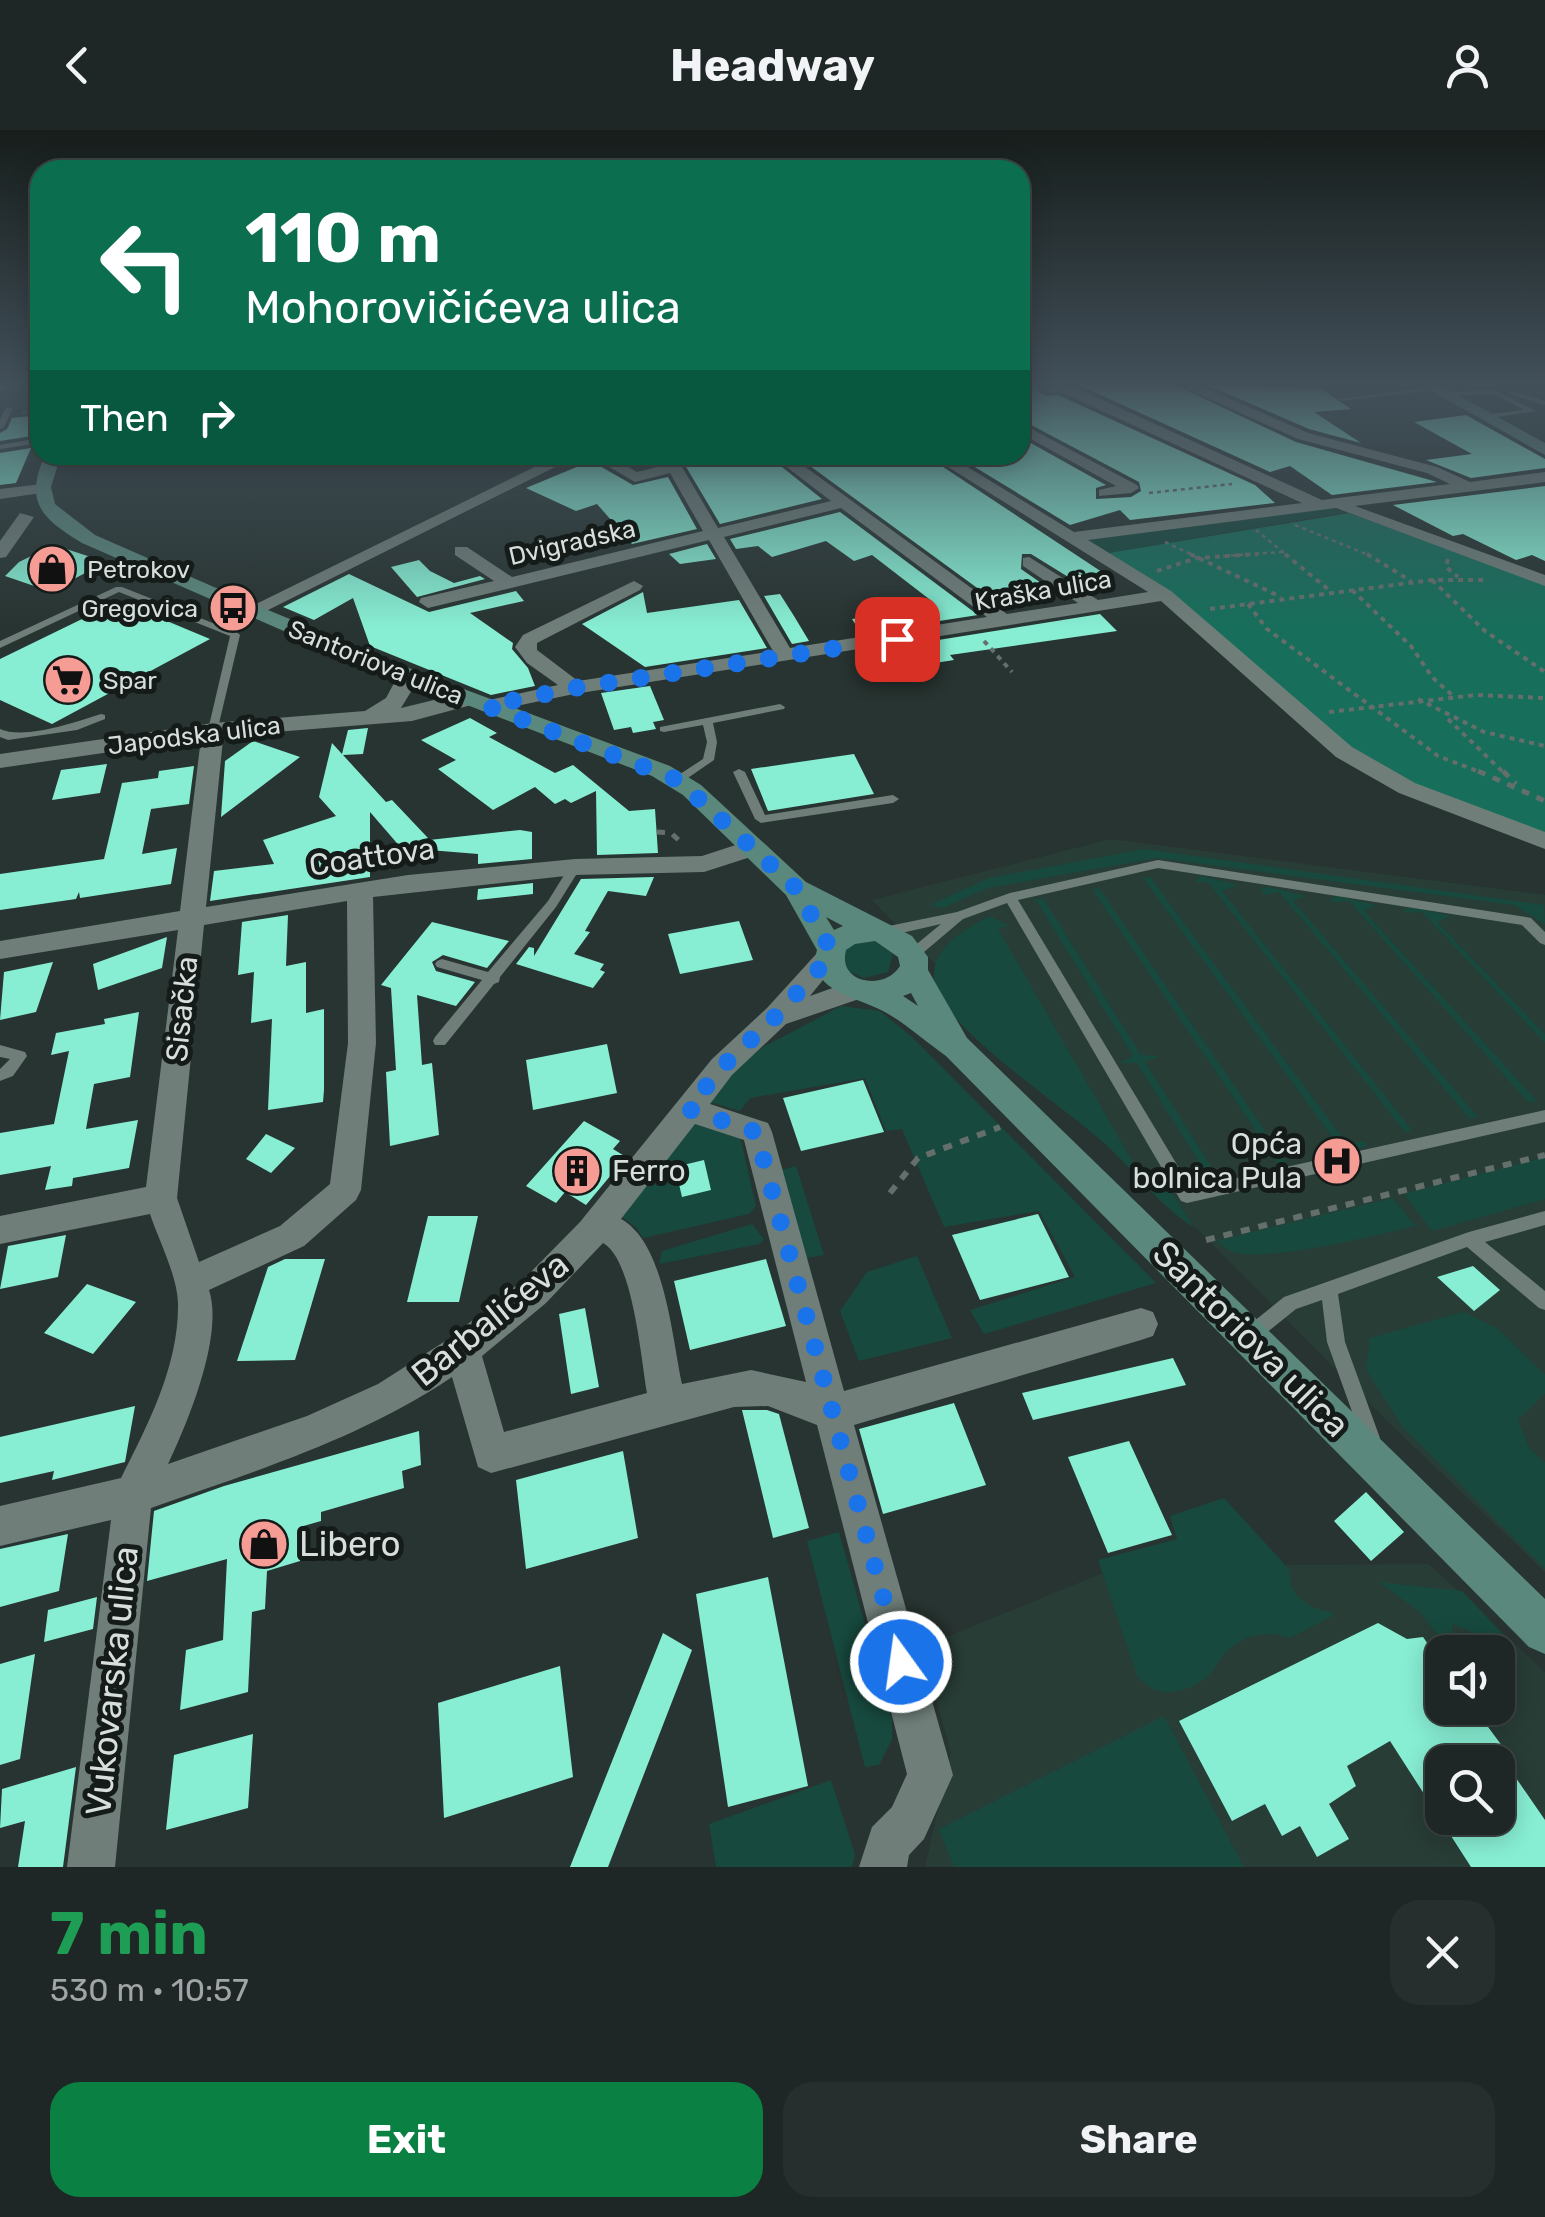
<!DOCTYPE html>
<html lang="en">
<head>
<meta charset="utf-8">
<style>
  body { margin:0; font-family:Rubik,sans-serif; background:#262f2d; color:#f1f3f6; height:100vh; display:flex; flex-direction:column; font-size:38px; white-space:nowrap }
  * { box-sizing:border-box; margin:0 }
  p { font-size:32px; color:#a1a5a7 }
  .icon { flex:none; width:55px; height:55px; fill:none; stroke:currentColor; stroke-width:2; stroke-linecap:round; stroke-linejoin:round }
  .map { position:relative; height:1737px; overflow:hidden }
  .details { display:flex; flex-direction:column; background:#1e2725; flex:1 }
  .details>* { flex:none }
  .banner { position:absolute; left:30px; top:30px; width:1000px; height:305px; border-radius:30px; box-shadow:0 5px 25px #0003,0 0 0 2px #3c4442; background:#0b6e4f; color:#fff; overflow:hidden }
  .controls { position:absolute; left:1425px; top:1505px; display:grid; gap:20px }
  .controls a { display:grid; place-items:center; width:90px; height:90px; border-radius:20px; background:#1e2725; box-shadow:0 5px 25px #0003,0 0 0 2px #3c4442; font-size:50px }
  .pin { position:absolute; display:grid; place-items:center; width:85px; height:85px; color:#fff; margin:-42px; border-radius:20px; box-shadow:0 5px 15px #0006 }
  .me { position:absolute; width:110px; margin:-55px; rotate:346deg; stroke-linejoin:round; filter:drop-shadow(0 0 8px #0008) }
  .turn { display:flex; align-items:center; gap:35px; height:210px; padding:0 50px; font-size:45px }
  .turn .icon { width:130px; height:130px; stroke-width:2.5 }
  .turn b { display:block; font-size:70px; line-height:85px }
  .then { display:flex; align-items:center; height:95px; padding:0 50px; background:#0003; gap:20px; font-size:38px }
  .round { display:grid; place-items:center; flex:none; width:105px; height:105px; border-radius:30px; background:#262f2d }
  .head { display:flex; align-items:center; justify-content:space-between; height:170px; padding:0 50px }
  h1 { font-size:60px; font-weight:700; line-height:75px; color:#1e9e55 }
  .button { display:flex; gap:20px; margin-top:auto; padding:20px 50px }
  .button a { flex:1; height:115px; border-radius:30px; background:#0b8043; color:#fff; font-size:40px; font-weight:700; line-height:115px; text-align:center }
  .button a+a { background:#262f2d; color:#f1f3f6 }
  header { display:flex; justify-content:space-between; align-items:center; height:130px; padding:0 50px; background:#1e2725; font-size:45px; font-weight:700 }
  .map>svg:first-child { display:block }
</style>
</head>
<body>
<header><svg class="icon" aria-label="back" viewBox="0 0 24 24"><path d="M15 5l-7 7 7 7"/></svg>Headway<svg class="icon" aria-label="person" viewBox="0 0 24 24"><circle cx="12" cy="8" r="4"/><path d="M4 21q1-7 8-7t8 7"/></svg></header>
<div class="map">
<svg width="1545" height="1737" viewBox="0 0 1545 1737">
  <rect width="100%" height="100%" fill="#283431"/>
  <path fill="#283d36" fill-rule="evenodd" d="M0,255H40L38,331L0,335Z
    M1111,709L1545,765V1442L1388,1292L872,770Z
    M1429,1434L1545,1542V1737H925L951,1623L922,1517L1120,1436ZM1442,1522H1498V1578H1442ZM1442,1632H1498V1688H1442Z"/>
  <path fill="#17493e" d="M1323,377L1349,382L1109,423L1072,407Z
    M1145,719L1544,775L1545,794L1514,775L1157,728L988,758L943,778L930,775L989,748Z
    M1201,746L1238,755L1222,761L1412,1000L1405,1002L1208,752H1194Z
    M1150,747L1347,1014L1365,1011L1367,1017L1326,1023L1327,1019L1338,1015L1143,748Z
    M1268,757L1306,766L1293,771L1478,987L1470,989L1279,762L1264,765L1261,759Z
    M1099,758L1287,1033L1279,1035L1092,759Z
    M1337,766L1376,775L1364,781L1537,971L1529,973L1349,771L1331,772L1330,769Z
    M1043,768L1141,925L1160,926L1145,932L1216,1044L1230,1041L1236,1047L1192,1054L1207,1045L1137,933H1119L1133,926L1035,769Z
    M1411,777L1451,786L1437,792L1545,904V913L1422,782L1405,783L1404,780Z
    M990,786L1009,796L998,799L1134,1034L1142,1042L1157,1040L1194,1097C1161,1078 1133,1039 1104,1013C1067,979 949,901 936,858C925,820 962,801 990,786Z
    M875,811L893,824L888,842L864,848L848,841L841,823L850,813Z
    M841,876L880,881L912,907L1156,1153L984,1204L970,1180L1075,1147L1039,1081L944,1097L902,999L886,1001L865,948L750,968L740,981L700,969L724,938Z
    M690,982L738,998L756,1076L749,1084L643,1108L636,1097L613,1081Z
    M1545,1027V1069L1432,1101L1404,1064Z
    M796,1036L824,1125L800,1129L773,1042Z
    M1392,1068L1416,1096C1372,1106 1278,1130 1236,1123C1229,1121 1222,1115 1216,1111Z
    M752,1094L764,1109L760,1114L659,1134L662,1121Z
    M917,1126L952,1208L859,1231L840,1181L867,1142Z
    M1463,1182L1497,1198L1545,1245V1263L1518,1290L1529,1318L1545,1333V1439L1402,1296L1366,1239L1370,1208Z
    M1224,1368L1289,1439L1291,1456L1296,1465L1311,1477L1336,1484L1290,1508C1264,1498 1237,1507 1220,1529C1215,1535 1212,1544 1206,1548C1182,1565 1155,1569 1137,1545L1098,1430L1177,1409L1170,1386Z
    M839,1402L892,1590V1609L879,1635L865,1637L807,1411Z
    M1379,1452L1462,1461L1504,1505L1496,1512L1452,1494L1454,1522H1450L1421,1483Z
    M1164,1586L1244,1737H954L939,1699Z
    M831,1650L855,1724L852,1737H716L709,1694Z"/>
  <path fill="#176e5b" d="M1349,383L1545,455V711L1344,622L1109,423Z"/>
  <path fill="#87eed3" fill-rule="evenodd" d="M1020,255H1040L1037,260L1046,266L1058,265L1255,355L1275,373L1130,390L1120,380L1070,395L955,325H1020V307L1106,355L1096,358V369L1131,367L1141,361L1139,352L1020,289Z
    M1079,255H1175L1296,312L1437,352L1332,365L1290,336L1270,342Z
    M1208,255L1321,259L1351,279L1314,282L1361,313L1309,299Z
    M40,285V299L32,306L0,311V303L7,299L12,288Z
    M1466,285L1545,329V338L1471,348L1426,330L1472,324L1414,292Z
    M31,318L16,353L0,355V323Z
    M679,325H767L822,369L720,394Z
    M795,325H925L1105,444L1078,453L1031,424H1022L1021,439L1054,462L1006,479Z
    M591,331L633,355L668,347L697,399L632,414L597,374L576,381L526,358Z
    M1545,356V431L1532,425L1516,430L1463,404L1453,406L1393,375Z
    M840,382L978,485L861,503L852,489L879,485L876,480L933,472L872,425L854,431L826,411L772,427L758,416L736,419L730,409Z
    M707,414L716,429L680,434L669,424Z
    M54,415L106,432L70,451L40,458L5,446L19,432Z
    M419,430L430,441L454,453L480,446L485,449L417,467L391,437Z
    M349,444L429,482L516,461L524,471L470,483L513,513L512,519L528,538L535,556L491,565L370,516L353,468L314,490L283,477Z
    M643,462L647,483L739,470L767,518L645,537L582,494Z
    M780,464L794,486L809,511L792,514L764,466Z
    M119,471L210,509L52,594L0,570V529Z
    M1100,484L1117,501L950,525L954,530L922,535L907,515Z
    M650,556L664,590L653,592L656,599L633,603L631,597L614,600L601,563Z
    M470,588L497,603L489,607L555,643L573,635L629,681L655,679L658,723L597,725L596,661L571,673L565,669L555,674L535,657L493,680L438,639L456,630L421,610Z
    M368,598L363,624L343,625L386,672L392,670L428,708L402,719L370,682V747L210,771L214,741L274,734L263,710L336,686L319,667L332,613L342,624L348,600Z
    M253,611L300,627L221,687L225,631Z
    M854,624L874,664L768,681L751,639Z
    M107,634L100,663L52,670L61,640Z
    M194,636L189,674L151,679L142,724L177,718L171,754L80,768L79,762L76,769L0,780V744L104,729L122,653L158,648L159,641Z
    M520,700L532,702V729L478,734V724L429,720V710Z
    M654,747L646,766L608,761L585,801L590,802L574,824L604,834L600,840L605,842L593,858L516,834L529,817L534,818V826L581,749Z
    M533,753V764L477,770L478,759Z
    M288,785L286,836L306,832V883L324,879V960L323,972L268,980L272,889L251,893L254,842L238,845L242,792Z
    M739,791L753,830L680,844L668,804Z
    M432,792L509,811L487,838L443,825L432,832L436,841L475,852L456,876L417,865L422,935L432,933L439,1005L390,1016L386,942L396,940L391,858L381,855Z
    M167,807L162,838L98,860L93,834Z
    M53,832L36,882L0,890L4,842Z
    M139,882L130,947L94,954L86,999L138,990L129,1038L73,1048L72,1056L45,1060L51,1036L0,1045V1003L54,994L69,921L51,925L56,903L105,894L104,889Z
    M607,914L617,963L533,980L526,930Z
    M863,950L884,1002L801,1021L783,968Z
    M584,991L620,1011L613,1019L626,1027L586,1075L565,1062L556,1073L526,1056Z
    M266,1004L295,1018L271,1043L246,1029Z
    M704,1030L711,1060L682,1067L675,1037Z
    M1038,1084L1069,1147L980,1170L952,1105Z
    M428,1086H478L459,1172H407Z
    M66,1105L58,1147L0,1159L8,1116Z
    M285,1129H325L295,1230L237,1231L268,1137Z
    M766,1129L786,1196L690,1220L674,1151Z
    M1473,1136L1500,1160L1474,1181L1437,1147Z
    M87,1154L136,1172L93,1224L44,1203Z
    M585,1178L599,1257L571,1264L559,1184Z
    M1173,1228L1186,1255L1033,1290L1022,1263Z
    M954,1273L986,1355L883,1384L859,1299Z
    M135,1276L125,1332L52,1350L54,1341L0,1353V1307Z
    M742,1280H767L779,1284L809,1398L773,1408Z
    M419,1301L421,1335L402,1341L404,1358L321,1382V1391L300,1397V1431L267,1441L265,1479L252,1482L248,1562L180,1580L186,1520L223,1510L227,1429L147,1451L154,1381L224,1356Z
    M1129,1311L1172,1405L1108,1423L1068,1327Z
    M623,1321L638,1408L526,1439L516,1350Z
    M1366,1362L1404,1402L1371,1431L1334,1391Z
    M68,1404L59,1461L0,1477V1419Z
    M768,1447L808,1656L728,1677L696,1464Z
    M97,1467L93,1499L44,1512L48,1480Z
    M1378,1493L1407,1509L1423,1507L1442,1534V1578H1474L1514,1632H1505L1545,1690V1737H1471L1390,1611L1347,1636L1356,1656L1329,1674L1349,1709L1317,1727L1300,1696L1282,1706L1265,1674L1232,1691L1179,1591ZM1442,1632H1498V1688H1442Z
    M663,1503L692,1520L608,1737H570Z
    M35,1524L20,1629L0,1635V1534Z
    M560,1536L573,1647L444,1688L438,1573Z
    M253,1604L248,1678L166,1700L174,1625Z
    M76,1637L63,1737H18L25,1691L0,1698L2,1659Z"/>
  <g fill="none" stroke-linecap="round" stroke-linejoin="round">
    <path stroke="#646f6c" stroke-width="2.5" stroke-dasharray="4 4" stroke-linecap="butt" d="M22,283L34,282L32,286
      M1149,363L1232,354
      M1295,395L1371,426
      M1256,400L1288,426
      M1165,412L1195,426
      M1223,426L1282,422"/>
    <path stroke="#646f6c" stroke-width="4" stroke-dasharray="5 5" stroke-linecap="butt" d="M1190,424L1281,467
      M1285,424L1329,460
      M1367,424L1411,451
      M1448,429L1446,437L1458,447
      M1157,441L1197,428L1258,424
      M1432,450L1485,501L1545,542
      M1352,460L1411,516L1432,547L1453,566
      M1248,474L1267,499L1438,626L1485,644
      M1210,479L1432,450H1487
      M984,511L1012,542
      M1418,569L1484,602L1545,616
      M1329,582L1476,565L1545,568
      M1448,589L1505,644"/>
    <path stroke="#646f6c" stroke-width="5" stroke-dasharray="8 8" stroke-linecap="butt" d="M1478,641L1545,671
      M1503,641L1516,654
      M657,702L671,703L683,714"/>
    <path stroke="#646f6c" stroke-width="6" stroke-dasharray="9 9" stroke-linecap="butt" d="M890,1063L918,1028L1000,997
      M1206,1110L1545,1025"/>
    <path fill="#6f7e79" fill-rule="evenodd" d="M10,255H29L0,261V257Z
      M1434,257L1436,260L1342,271L1339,269Z
      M1495,260L1536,281L1485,289L1481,287L1482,285L1524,280L1494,264L1444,266L1441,264L1444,262Z
      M1512,261L1545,271V275L1510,264Z
      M7,277L13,278L4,297L0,299V289Z
      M37,303H40V313L0,319V315L34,309Z
      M180,325H188L186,331H180Z
      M116,457H122L238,503L240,505L217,602H209L208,600L230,506L119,462L0,518V511Z
      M780,574L785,577L784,579L713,593L717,612L714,630L682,652H674V648L703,629L707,612L703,595L664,602L660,601V597Z
      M101,584L105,585V589L77,600L8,610L0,607V599C24,610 76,592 101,584Z
      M739,639L745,642L765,685L893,665L899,669L893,673L761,693L755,689L733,642Z
      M1158,730L1526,787L1531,788L1545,802V815L1540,813L1522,795L1158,738L1018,770L1191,1058L1545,980V992L1187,1073L1181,1071L1007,773L963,789L917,828H907L905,825L907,822L941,794L884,807L878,802L884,797L957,782L1010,763Z
      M575,733L581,737L556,777L500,847L499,852L494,854L445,915H435L433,911L435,907L482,850L437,837L435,834L437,831L442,829L488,842L548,771L571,734Z
      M0,915L25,922L27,926L13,946L0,951V939L10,929L0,927Z
      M1545,1081V1095L1485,1112L1545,1161V1180L1539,1178L1467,1117L1338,1164L1345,1212L1380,1308L1378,1315L1371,1317L1364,1315L1327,1212L1322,1170L1296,1179L1255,1212L1249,1214L1243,1212L1240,1206L1243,1200L1284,1167L1469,1102Z"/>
    <path fill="#6f7e79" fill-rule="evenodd" d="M1069,255L1322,370L1450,354L1427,343L1298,309L1179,255H1198L1308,303L1437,337L1470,352L1545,342V352L1355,376L1545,445V456L1336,378L1088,410L1171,461L1352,617L1415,653L1545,702V719L1399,663L1336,627L1161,471L574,564L487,582L480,580L477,576L480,572L558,555L527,533L515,517L523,505L634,451L643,456L640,460L537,513V520L578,551L773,521L709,410L428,478L419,472L421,468L494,451L455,425V417H467L512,447L703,401L670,343L635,352L589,325H608L637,342L665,335L659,325H675L718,398L831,371L771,325H789L1007,484L1078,473L1023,436V428L1029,427L1098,470L1148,462L929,325H948L1074,402L1302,373L1059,261L1048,263L1041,259ZM841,378L987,487L790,518L724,407Z
      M1020,293L1137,355L1139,358L1131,363L1099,366V360L1116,356L1020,303Z
      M559,325H579L258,485L251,487L242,481Z
      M42,354L48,356V362L0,369V359Z
      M20,383L34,387L6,427L0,428V411Z
      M213,594L224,600L206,777L408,745L575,729L702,726L754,709L766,717L763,723L704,742L575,745L373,767L376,913L361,1060L356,1070L304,1116L209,1160C224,1205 188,1292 168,1334L307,1286L378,1254L450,1208L522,1151L580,1092L712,929L767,878L818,822H836L840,829L810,866L855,850L865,853L869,860L865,867L786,894L732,945L710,974L768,993L772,1002L844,1261L1141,1178L1153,1182L1158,1194L1153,1206L1141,1210L854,1295L953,1645L924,1709L909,1725L907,1737H859L872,1697L892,1677L907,1644L817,1295L768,1276L734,1277L491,1343L478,1337L452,1247C360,1309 255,1341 151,1378L115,1737H67L111,1390L0,1416V1376L121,1348C148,1294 179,1236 178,1173C177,1145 159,1111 150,1084L0,1114V1086L146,1057L178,800L0,829V811L180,781L202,600ZM347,771L348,913L330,1054L280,1096L199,1132L177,1068L204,795ZM695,994L744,1010L806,1252L751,1240L682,1254C672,1208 665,1113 621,1089ZM603,1113C633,1129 641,1229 647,1263L504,1302L482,1226L546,1173Z"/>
    <path fill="#6f7e79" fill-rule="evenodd" d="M397,535L405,537L415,555L401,578L467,562L478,569L475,574L412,591L213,607L0,638V624L213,593L365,581L386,568L393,555L386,542Z"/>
    <path fill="#5b887d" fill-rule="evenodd" d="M1421,255H1440L1545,313V325Z
      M45,325H61L51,357L55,374L95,405L246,471L426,545L670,636L701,655L806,752L912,806L928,827V840L967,908L1545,1469V1524L1529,1517L946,926C923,910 898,886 872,876C849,866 807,857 817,820L786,765L683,665L652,646L350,530L82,413C41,388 24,372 45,325ZM826,787L843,796L834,800ZM875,811L898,827L900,836C885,861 837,854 846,820L855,814ZM911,863L918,876L903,866Z"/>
  </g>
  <linearGradient id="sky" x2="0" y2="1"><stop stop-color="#161d1b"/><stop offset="0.51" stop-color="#42505a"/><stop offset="1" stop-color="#42505a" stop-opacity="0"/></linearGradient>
  <rect width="1545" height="499" fill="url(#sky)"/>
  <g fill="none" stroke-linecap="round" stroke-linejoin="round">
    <path stroke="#1a73e8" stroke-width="18" stroke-dasharray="0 32.4" d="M897,509L574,558L487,576L678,650L796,758L830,818L828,829L777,885L722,937L688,979L756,1002L901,1532"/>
  </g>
  <defs>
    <g id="shop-disc" transform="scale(2.5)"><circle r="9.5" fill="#f59c95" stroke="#151b19"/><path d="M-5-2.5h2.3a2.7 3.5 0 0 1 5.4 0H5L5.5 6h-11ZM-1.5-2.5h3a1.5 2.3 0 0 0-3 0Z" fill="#111"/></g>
    <g id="bus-disc" transform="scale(2.5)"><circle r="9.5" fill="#f59c95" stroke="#151b19"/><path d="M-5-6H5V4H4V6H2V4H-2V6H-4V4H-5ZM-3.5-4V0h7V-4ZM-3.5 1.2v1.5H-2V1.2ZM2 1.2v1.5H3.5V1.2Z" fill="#111"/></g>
    <g id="supermarket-disc" transform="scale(2.5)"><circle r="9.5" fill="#f59c95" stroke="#151b19"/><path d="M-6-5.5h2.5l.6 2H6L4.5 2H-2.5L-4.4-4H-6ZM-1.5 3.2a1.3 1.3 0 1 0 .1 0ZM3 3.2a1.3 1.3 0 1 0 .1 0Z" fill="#111"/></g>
    <g id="hospital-disc" transform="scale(2.5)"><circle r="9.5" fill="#f59c95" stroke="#151b19"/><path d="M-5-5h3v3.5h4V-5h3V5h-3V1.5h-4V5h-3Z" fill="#111"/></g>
    <g id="building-disc" transform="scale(2.5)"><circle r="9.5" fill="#f59c95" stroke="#151b19"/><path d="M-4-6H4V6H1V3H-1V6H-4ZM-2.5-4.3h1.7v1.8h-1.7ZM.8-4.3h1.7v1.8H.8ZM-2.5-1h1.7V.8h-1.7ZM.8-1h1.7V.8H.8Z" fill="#111"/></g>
  </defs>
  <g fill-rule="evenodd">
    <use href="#shop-disc" x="52" y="439"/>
    <use href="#bus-disc" x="233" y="478"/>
    <use href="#supermarket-disc" x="68" y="550"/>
    <use href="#hospital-disc" x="1337" y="1031"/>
    <use href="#building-disc" x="577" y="1041"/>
    <use href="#shop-disc" x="264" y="1414"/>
  </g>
  <g text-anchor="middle" stroke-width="10" stroke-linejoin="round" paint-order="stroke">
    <g font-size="25" fill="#d7dfdd" stroke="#151b19">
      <text transform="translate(572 412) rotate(-13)" y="9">Dvigradska</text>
      <text transform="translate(1043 460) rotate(-10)" y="9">Kraška ulica</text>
      <text transform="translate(376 532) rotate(22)" y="9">Santoriova ulica</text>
      <text transform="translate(194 605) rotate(-7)" y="9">Japodska ulica</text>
    </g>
    <g font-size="25" fill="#d7dfdd" stroke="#151b19" text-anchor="start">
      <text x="87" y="448">Petrokov</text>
      <text x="198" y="487" text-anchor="end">Gregovica</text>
      <text x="103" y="559">Spar</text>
    </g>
    <g font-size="30" fill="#d7dfdd" stroke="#151b19">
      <text transform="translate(372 727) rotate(-8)" y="10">Coattova</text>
      <text transform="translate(182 879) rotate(-84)" y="10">Sisačka</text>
    </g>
    <g font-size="30" fill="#d7dfdd" stroke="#151b19" text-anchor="end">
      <text x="1302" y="1024">Opća<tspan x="1302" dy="34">bolnica Pula</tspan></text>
      <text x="612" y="1051" text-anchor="start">Ferro</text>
    </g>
    <g font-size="35" fill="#d7dfdd" stroke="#151b19">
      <text transform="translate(490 1189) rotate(-39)" y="12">Barbalićeva</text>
      <text transform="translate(1251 1209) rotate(45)" y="12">Santoriova ulica</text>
      <text transform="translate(112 1551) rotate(-84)" y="12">Vukovarska ulica</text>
    </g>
    <g font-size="35" fill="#d7dfdd" stroke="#151b19" text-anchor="start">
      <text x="299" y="1426">Libero</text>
    </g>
  </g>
</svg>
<div class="controls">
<a><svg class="icon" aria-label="sound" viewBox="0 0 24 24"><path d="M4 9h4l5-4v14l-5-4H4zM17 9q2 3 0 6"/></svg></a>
<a><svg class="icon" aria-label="search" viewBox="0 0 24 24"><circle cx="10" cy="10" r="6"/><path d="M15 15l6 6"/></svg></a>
</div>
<div class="pin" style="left:897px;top:509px;background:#d93025"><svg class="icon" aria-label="arrive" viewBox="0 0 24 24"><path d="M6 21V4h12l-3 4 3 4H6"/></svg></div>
<svg class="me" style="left:901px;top:1532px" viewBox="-20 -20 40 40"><circle r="17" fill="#1a73e8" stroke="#fff" stroke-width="3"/><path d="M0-11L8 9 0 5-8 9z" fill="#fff"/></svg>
<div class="banner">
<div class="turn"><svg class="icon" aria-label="left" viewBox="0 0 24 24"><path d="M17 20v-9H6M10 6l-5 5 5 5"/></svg><div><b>110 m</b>Mohorovičićeva ulica</div></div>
<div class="then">Then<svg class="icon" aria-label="right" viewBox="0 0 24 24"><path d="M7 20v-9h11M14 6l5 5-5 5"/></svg></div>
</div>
</div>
<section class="details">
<div class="head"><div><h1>7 min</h1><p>530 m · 10:57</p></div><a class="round"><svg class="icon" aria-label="close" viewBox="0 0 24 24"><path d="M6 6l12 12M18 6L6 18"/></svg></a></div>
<div class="button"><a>Exit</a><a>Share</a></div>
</section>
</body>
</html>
